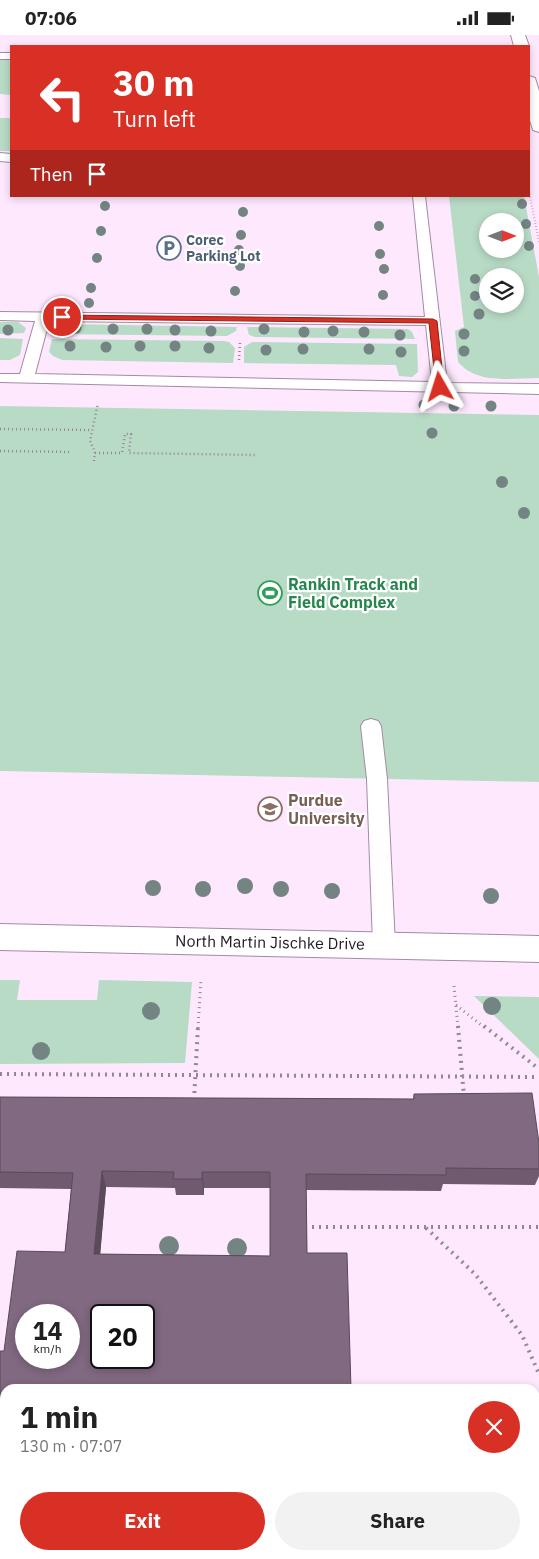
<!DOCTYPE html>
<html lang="en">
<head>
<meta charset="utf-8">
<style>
  body { margin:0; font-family:"IBM Plex Sans",sans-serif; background:#f2f2f2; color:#222; height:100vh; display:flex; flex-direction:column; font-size:19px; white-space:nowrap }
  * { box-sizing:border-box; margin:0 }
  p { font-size:16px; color:#767676 }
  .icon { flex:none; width:28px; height:28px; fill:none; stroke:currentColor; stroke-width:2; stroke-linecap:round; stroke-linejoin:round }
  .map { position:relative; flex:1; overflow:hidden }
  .sheet { position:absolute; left:0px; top:1349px; width:540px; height:176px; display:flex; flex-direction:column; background:#fff; border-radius:15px 15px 0 0; box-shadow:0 2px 8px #0003 }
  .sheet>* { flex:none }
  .top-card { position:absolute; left:10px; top:10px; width:520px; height:152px; border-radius:0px; box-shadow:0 2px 8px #0003; background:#d93025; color:#fff; overflow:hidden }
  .needle { width:32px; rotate:90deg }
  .fabs { position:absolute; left:479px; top:178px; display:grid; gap:10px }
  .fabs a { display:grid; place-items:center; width:45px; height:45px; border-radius:50%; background:#fff; box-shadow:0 2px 8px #0003; font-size:25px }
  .speed { position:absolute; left:15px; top:1269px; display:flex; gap:10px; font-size:25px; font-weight:700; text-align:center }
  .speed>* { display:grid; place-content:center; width:65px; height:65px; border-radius:50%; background:#fff; box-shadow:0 2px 8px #0003; line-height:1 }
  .speed small { font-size:12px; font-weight:400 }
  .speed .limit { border:2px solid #111; border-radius:8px; background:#fff; color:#111 }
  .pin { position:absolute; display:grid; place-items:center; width:42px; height:42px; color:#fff; margin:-21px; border:2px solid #fff; border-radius:50%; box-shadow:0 1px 5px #0007 }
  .me { position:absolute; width:55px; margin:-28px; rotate:354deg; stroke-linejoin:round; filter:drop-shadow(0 0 4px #0008) }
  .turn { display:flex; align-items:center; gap:18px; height:105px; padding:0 20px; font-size:22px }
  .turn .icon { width:65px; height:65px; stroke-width:2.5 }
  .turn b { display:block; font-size:35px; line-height:42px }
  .then { display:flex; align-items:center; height:48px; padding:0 20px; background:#0003; gap:10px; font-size:19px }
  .round { display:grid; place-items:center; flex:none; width:52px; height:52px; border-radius:26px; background:#f2f2f2 }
  .head { display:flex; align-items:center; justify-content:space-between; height:85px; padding:0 20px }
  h1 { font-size:30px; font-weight:700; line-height:38px }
  .button { display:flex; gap:10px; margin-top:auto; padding:10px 20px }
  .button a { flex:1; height:58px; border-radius:30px; background:#d93025; color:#fff; font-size:20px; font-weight:700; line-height:58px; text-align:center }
  .button a+a { background:#f2f2f2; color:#222 }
  .status { display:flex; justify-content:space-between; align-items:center; height:35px; padding:0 25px; background:#fff; direction:ltr }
  .status svg { height:14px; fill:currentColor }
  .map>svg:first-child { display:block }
</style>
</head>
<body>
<div class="status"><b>07:06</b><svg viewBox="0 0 49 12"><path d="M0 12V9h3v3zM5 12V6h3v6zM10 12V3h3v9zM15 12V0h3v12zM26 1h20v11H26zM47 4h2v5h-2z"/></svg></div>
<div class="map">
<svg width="539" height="1524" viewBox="0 0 539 1524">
  <rect width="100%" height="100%" fill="#fee8fe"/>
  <path fill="#b8dbc6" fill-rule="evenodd" d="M0,24H11V60L0,59Z
    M0,83H11V116H0Z
    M449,161H524L539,242V343C511,343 478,350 458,327L455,296L464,292ZM488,186H515V214H488ZM488,241H515V269H488Z
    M0,287H18L26,293L24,298L0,299Z
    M65,289L237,292L236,296L227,301L52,299L55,293Z
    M247,292L408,294L412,297L415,304L255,302L249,300Z
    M0,303L23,304L20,320L10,325H0Z
    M52,304L224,306L229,307L235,313L233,328L62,325L53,321L49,317Z
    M252,307L417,309L418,337L412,342L399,341L396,330L244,328V312Z
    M0,371L539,380V747L0,736Z
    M0,945H20L17,965H97L99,945L192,947L185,1028L0,1029Z
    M474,961L539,962V1024Z"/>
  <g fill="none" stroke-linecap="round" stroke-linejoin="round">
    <g stroke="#a38ba3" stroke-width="2">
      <path id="service" d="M0,18H11V24H0Z
        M0,118L11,119V127L0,126Z
        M413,161H425L447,348L539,349V359L0,347V339H20L35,286L0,285V277L425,282ZM49,286L426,290L432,347L35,339Z
        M371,684L378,686L381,691L387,744L395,910L392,917L384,919L376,917L373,910L367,744L361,691L364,686Z"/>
    </g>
    <g stroke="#a38ba3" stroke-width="2">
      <path id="minor" d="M0,889L539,901V927L0,915Z"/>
    </g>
    <g stroke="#a38ba3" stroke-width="2">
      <path id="tertiary" d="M511,0H525L529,11H514Z
        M529,41L535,43L539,56V97L533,95L529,82Z"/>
    </g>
    <path stroke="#958595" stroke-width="2" stroke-dasharray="0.5 2.5" stroke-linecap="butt" d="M529,156L539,207"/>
    <path stroke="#958595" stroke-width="2.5" stroke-dasharray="1 3" stroke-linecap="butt" d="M239,325L240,307
      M0,394L92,395
      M0,416L71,417
      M95,418H122L125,399H131L129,418L257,420
      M94,426L95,417L90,406L98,368"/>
    <path stroke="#958595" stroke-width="3" stroke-dasharray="1 4" stroke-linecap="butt" d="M454,951L458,993
      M456,970L485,993
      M198,993L201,944"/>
    <path stroke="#958595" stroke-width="4" stroke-dasharray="2 5" stroke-linecap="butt" d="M458,991L464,1062
      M484,991L539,1034
      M0,1039L539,1042
      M194,1065L198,991
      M305,1192H539
      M426,1193L475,1239L522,1300L539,1339
      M535,1438L539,1420
      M492,1524L495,1520"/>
    <use href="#service" fill="#fff" fill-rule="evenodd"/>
    <use href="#minor" fill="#fff" fill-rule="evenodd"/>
    <use href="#tertiary" fill="#fff" fill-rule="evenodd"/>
  </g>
  <g fill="#748483">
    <circle cx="522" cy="169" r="5"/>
    <circle cx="105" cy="171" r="5"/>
    <circle cx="243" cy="177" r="5"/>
    <circle cx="526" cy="189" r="5"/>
    <circle cx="379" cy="191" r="5"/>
    <circle cx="101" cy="196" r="5"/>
    <circle cx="241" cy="200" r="5"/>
    <circle cx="529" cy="211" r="5"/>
    <circle cx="239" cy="215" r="5"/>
    <circle cx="380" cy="219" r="5"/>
    <circle cx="97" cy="223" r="5"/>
    <circle cx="240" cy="231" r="5"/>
    <circle cx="384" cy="234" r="5"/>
    <circle cx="475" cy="244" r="5"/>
    <circle cx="91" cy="253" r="5"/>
    <circle cx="235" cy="256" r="5"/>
    <circle cx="383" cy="260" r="5"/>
    <circle cx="475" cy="261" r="5"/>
    <circle cx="89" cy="268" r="5"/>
    <circle cx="479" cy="279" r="5.5"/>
    <circle cx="76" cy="293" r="5.5"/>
    <circle cx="113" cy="294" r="5.5"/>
    <circle cx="147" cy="294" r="5.5"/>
    <circle cx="264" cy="294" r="5.5"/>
    <circle cx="8" cy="295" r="5.5"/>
    <circle cx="175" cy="295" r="5.5"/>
    <circle cx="211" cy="296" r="5.5"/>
    <circle cx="333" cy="296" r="5.5"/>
    <circle cx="304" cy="297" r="5.5"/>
    <circle cx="364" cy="297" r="5.5"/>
    <circle cx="464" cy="299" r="5.5"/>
    <circle cx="400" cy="300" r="5.5"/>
    <circle cx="70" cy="311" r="5.5"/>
    <circle cx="140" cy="311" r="5.5"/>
    <circle cx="175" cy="311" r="5.5"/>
    <circle cx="106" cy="312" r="5.5"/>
    <circle cx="209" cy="313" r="5.5"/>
    <circle cx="303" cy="314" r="5.5"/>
    <circle cx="369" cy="314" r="5.5"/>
    <circle cx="266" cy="315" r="5.5"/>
    <circle cx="464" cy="316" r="5.5"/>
    <circle cx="401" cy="317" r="5.5"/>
    <circle cx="424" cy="370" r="5.5"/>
    <circle cx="454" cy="371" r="5.5"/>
    <circle cx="491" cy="371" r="5.5"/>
    <circle cx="432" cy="398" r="5.5"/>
    <circle cx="502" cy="447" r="6"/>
    <circle cx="524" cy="478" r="6"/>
    <circle cx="245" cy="851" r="8"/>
    <circle cx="153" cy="853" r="8"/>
    <circle cx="203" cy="854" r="8"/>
    <circle cx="281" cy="854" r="8"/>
    <circle cx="332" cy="856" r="8"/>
    <circle cx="491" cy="861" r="8"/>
    <circle cx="492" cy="971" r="9"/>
    <circle cx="151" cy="976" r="9"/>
    <circle cx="41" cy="1016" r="9"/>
    <circle cx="169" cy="1211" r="10"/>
    <circle cx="237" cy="1213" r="10"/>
  </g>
  <path fill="#6f5a6f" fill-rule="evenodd" d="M414,1059L539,1108V1141L535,1150L443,1149L441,1156L306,1155L307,1218L5,1354V1518H0V1316H4L65,1217L71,1154L0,1153V1062L413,1064ZM106,1152L175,1153L176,1160H204V1153H270V1221L100,1219Z
    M268,1520H354L353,1522H311Z"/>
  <path fill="#5a4a5a" d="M102,1136L106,1152L99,1234L94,1219Z
    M202,1137L204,1153V1160L202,1144Z
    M69,1520H76V1524H69Z"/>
  <path fill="#816981" stroke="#5a4a5a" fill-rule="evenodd" d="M532,1058L539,1108V1134L446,1133V1140L306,1139L307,1218H347L351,1354H5V1512L0,1511V1316H4L17,1216L65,1217L73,1138L0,1137V1062L414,1064V1059ZM102,1136L174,1137L173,1144H202V1137H270V1221L94,1219ZM26,1280H69V1322H26ZM101,1280H144V1322H101Z
    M37,1520H69V1524H37Z
    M268,1520H311V1524H268Z"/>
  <path fill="#d93025" stroke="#8d1f18" d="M59,280L433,284L437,286L444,352L440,354L436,352L429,288L62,284L59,283Z"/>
  <defs>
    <g id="parking-ring" transform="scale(1.25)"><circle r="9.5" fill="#fff" stroke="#5c6f8a" stroke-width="1.5"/><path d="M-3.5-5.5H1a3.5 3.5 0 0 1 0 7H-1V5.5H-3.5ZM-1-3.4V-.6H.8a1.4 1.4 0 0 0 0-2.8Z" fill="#5c6f8a"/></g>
    <g id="stadium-ring" transform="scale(1.25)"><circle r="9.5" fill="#fff" stroke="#2e9e5b" stroke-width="1.5"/><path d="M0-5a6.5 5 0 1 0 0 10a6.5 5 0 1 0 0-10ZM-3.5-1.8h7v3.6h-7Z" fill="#2e9e5b"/></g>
    <g id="university-ring" transform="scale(1.25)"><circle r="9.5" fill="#fff" stroke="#8d6e63" stroke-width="1.5"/><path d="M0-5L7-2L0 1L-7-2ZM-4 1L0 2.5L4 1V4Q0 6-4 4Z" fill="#8d6e63"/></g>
  </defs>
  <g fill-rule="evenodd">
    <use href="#parking-ring" x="169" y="213"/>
    <use href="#stadium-ring" x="270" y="558"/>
    <use href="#university-ring" x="270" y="774"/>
  </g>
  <g text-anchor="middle" stroke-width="4.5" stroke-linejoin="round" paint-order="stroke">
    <g font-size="14" font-weight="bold" fill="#4e5e75" stroke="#fff" text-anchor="start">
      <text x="186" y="210">Corec<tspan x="186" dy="16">Parking Lot</tspan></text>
    </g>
    <g font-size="16" font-weight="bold" fill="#27864d" stroke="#fff" text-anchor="start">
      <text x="288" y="555">Rankin Track and<tspan x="288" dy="18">Field Complex</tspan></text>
    </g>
    <g font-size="16" font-weight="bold" fill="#785e54" stroke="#fff" text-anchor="start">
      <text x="288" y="771">Purdue<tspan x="288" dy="18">University</tspan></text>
    </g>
    <g font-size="16" fill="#221922" stroke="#fff">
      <text transform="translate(270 907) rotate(1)" y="6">North Martin Jischke Drive</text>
    </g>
  </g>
</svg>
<div class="fabs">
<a><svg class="needle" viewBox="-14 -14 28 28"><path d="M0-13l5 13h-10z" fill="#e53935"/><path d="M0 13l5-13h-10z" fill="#767676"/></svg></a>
<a><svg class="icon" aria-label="layers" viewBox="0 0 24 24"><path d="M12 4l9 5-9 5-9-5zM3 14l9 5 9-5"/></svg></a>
</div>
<div class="speed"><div>14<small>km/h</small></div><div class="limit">20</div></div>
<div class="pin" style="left:62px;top:282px;background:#d93025"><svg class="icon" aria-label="arrive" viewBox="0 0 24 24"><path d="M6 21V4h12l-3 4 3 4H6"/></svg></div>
<svg class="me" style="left:440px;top:352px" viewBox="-20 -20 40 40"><path d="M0-17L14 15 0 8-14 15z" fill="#d93025" stroke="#fff" stroke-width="4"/></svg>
<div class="top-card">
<div class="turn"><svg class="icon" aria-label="left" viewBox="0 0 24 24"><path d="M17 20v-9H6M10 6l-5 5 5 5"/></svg><div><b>30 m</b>Turn left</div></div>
<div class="then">Then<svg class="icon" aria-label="arrive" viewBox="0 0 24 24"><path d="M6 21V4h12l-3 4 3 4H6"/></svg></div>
</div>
<section class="sheet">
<div class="head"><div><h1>1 min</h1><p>130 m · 07:07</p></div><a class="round" style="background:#d93025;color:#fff"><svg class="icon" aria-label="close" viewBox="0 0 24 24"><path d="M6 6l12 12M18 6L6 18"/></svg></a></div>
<div class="button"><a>Exit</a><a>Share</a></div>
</section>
</div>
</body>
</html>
